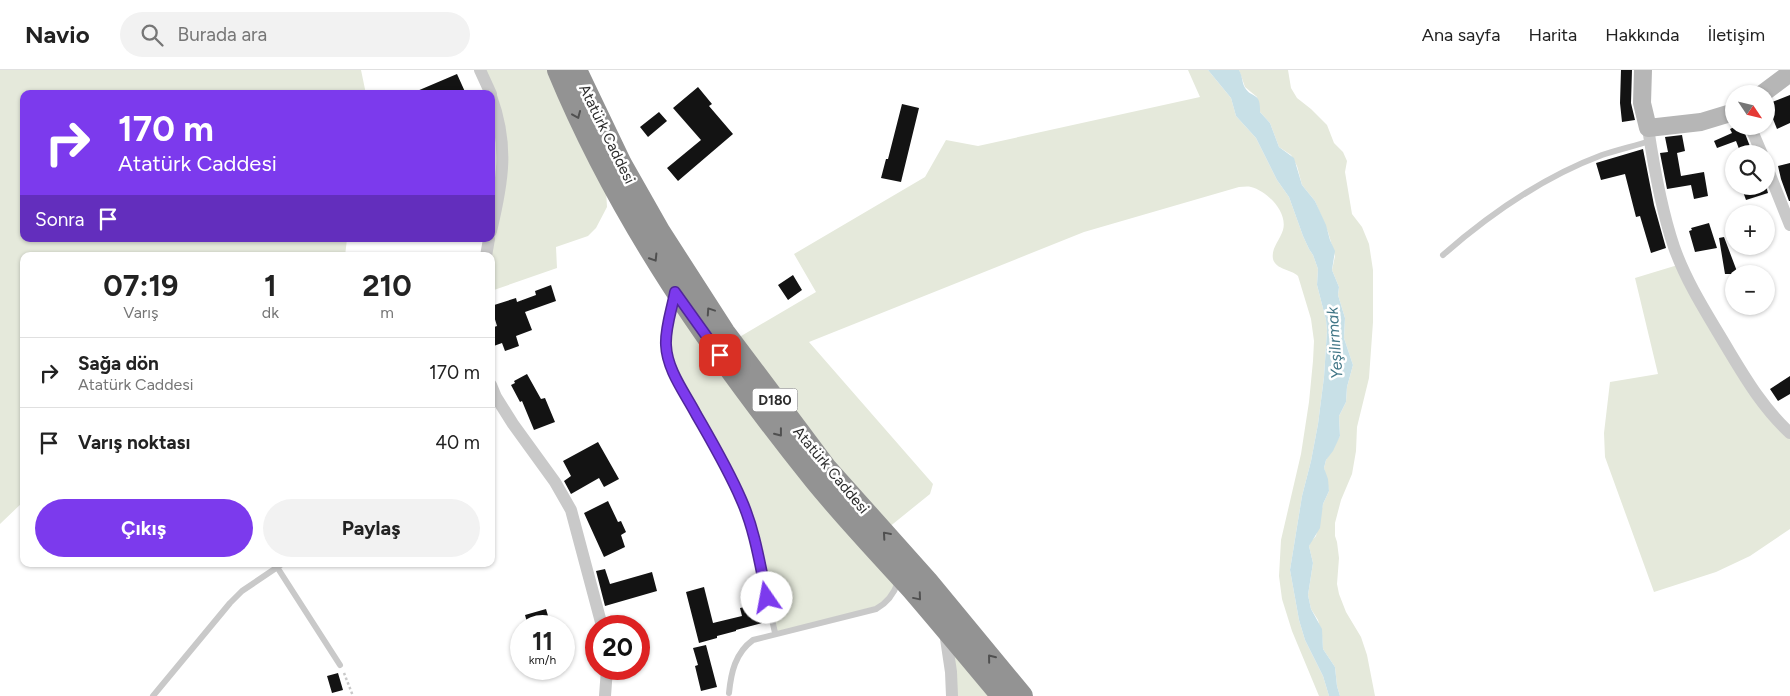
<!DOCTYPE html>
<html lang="tr">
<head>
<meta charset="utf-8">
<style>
  body { margin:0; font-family:Figtree,sans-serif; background:#f2f2f2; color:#222; height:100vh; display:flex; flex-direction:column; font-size:19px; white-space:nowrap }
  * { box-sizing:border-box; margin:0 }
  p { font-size:16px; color:#767676 }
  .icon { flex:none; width:28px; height:28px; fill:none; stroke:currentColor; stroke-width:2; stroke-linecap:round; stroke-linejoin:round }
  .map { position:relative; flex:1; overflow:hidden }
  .details { position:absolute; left:20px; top:182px; width:475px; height:315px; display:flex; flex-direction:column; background:#fff; border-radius:10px; box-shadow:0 1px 4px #0004 }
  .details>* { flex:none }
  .top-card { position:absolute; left:20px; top:20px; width:475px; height:152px; border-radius:10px; box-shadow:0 1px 4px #0004; background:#7c3aed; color:#fff; overflow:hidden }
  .needle { width:32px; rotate:125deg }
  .buttons { position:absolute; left:1725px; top:15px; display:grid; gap:10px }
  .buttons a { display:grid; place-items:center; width:50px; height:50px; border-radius:50%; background:#fff; box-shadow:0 1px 4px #0004; font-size:25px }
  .speed { position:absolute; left:510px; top:545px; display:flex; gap:10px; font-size:25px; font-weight:700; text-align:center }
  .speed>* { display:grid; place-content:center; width:65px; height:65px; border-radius:50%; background:#fff; box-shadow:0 1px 4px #0004; line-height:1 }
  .speed small { font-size:12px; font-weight:400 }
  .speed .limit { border:8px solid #d22; background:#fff; color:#111 }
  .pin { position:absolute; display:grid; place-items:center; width:42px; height:42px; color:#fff; margin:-21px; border-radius:10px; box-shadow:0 2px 8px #0006 }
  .me { position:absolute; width:55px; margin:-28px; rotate:348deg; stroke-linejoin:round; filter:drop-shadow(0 0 4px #0008) }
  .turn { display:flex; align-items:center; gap:18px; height:105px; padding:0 15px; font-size:22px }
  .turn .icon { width:65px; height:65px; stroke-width:2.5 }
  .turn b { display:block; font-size:35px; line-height:42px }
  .then { display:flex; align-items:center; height:48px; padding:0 15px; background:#0003; gap:10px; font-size:19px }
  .eta { display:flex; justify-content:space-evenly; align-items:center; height:85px; text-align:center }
  .eta b { font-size:30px; font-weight:700; line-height:35px }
  .button { display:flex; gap:10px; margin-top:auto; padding:10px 15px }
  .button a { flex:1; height:58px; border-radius:30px; background:#7c3aed; color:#fff; font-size:20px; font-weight:700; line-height:58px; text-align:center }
  .button a+a { background:#f2f2f2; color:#222 }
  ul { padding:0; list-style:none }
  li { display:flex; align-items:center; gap:15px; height:70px; padding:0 15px; border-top:1px solid #e0e0e0 }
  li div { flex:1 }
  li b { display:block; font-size:19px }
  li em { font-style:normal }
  header { display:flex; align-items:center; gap:30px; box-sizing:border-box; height:70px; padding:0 25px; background:#fff; border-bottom:1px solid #e0e0e0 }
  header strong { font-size:24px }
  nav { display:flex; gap:28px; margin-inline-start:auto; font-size:18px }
  .search { width:350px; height:45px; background:#f2f2f2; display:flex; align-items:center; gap:12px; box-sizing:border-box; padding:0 18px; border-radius:28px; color:#767676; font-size:19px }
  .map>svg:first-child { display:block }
</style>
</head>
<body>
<header>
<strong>Navio</strong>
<div class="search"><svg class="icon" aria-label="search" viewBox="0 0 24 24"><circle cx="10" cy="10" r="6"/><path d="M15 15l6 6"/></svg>Burada ara</div>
<nav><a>Ana sayfa</a><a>Harita</a><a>Hakkında</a><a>İletişim</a></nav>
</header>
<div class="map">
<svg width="1790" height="626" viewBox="0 0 1790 626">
  <rect width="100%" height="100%" fill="#fff"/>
  <path fill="#e5e9db" d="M0,0H361L366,24H24V169H347L345,186H24V431L0,454Z
    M480,0H558L605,102L607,137L596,158L588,166L556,177L557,198L491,221V186L499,130L491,113V71L503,66Z
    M1188,0H1208L1231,28L1236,46L1256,68L1277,110L1289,127L1303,166L1309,179L1313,185L1318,199L1317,215L1326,250L1327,261L1324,307L1318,354L1311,391L1302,426L1290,500L1299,550L1305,570L1323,606L1329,626H1319L1292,561L1282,529L1279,506L1281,470L1301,384L1309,332L1313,291L1314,271L1311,249L1298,206C1291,199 1276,200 1273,189C1271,178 1280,170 1283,160C1288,142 1267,121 1251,117C1247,116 1243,117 1239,117L1084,162L809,272L933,414L930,424L883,462L731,272L816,222L794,184L925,107L946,70L978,76L1200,27Z
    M1239,0H1288L1291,18L1297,28L1311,39L1327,55L1334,73L1343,82L1347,91L1345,102L1352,144L1362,157L1369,174L1373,200V252L1369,308L1357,357L1356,381L1352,404L1341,430L1335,453V466L1337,472L1339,488L1337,514L1339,524L1346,542L1361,567L1367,585L1375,626H1340L1337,616L1335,597L1323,579L1322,566L1318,550L1311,539L1308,525L1313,493L1309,476L1311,471L1316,466L1323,434L1329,421L1324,398L1326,390L1340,366L1339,346L1346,332L1347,317L1353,295L1344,268L1345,248L1338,225L1339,217L1332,200L1335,186L1328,162L1315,131L1302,115L1297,96L1291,85L1279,77L1270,53L1260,42L1257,27L1245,17Z
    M1681,194L1704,240L1790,363V459L1750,486L1716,502L1654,522L1605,387L1604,363L1610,312L1658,304L1635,208Z
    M675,222L900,506L885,534L775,563L755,470L742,431L669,292L668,255Z
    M944,557L1002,626H952Z"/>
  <path fill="#c8e0e7" d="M1208,0H1239C1242,5 1242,11 1244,16C1251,30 1261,20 1260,42L1270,53L1279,77L1294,88L1302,115L1315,131L1326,155L1330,170L1335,181L1332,200L1339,217L1338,225L1345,248L1344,268L1353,295L1347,317L1346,332L1339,346L1340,366L1333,381L1326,390L1324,398L1328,409L1329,421L1323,434L1320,458L1309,476L1313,493L1308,525L1311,539L1322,559L1323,579L1335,597L1337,616L1340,626H1329L1323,606L1305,570L1299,550L1290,500L1302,426L1311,391L1318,354L1324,307L1327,261L1326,250L1317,215L1318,199L1313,185L1309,179L1303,166L1289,127L1277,110L1256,68L1236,46L1231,28Z"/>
  <path fill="#131313" d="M1621,0H1632L1631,33L1635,50L1622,52L1620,33Z
    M457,4L466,24H410Z
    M698,17L712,34L709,36L733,64L678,111L667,98L701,70L673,38Z
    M1790,25V53L1777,59L1767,34Z
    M902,34L919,38L901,112L881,108L886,89H888Z
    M659,42L667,51L648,67L640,57Z
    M1736,56H1742L1753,84H1741L1736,71L1717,78L1714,71L1732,63L1730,59Z
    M1682,65L1685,81L1677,83L1681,106L1704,102L1708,126L1694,129L1691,115L1667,119L1660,83L1668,82L1665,67Z
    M1643,79L1654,135L1666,178L1651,183L1640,146L1636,147L1625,104L1601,110L1596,93Z
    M1790,93V131H1789L1781,109L1778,96Z
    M1741,116H1766L1768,123L1746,130Z
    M1709,153L1717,178L1695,182L1689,161L1692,160L1691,158Z
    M1724,167L1738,204H1725L1719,168Z
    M793,205L802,220L788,230L778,215Z
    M551,215L556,231L525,242L532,260L516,266L519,276L505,281L502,273L491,277V258L497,256L491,236L516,228L517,232L536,225L535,221Z
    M527,304L541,329L545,328L555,352L534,360L522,331L520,332L511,315L515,313L514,311Z
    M1790,306V324L1778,331L1770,319Z
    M598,372L619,409L604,417L599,408L571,424L564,411L571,406L563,391Z
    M608,431L618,452L621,451L626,462L621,465L625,477L604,487L584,443Z
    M605,499L610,514L652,502L657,521L605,536L596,501Z
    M704,517L713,553L742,546L740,538L761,533L766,552L736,560V561L717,566V568L699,573L686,522Z
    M546,539L551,556H528L525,545Z
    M706,575L717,617L701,621L695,596L698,595L693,578Z
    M338,603L343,620L332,623L327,606Z"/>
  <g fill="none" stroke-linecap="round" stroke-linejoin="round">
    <path stroke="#c9c9c9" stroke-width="2.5" stroke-dasharray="2.5 2.5" stroke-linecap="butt" d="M344,603L353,626"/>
    <path stroke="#c9c9c9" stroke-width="6" d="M1443,185C1491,143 1543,107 1602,85C1617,80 1634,76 1650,71
      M674,228L666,274L669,292L679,313L727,399L742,431L755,470L775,563
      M277,497L340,595
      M729,623C731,603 735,583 753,570L876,539C887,533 894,524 898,512
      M153,626L230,533L242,521L282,494"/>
    <path stroke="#c9c9c9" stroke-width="12" d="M480,0L491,24
      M491,26C509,75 503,111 491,161
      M1750,56L1762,84
      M1648,58C1654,98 1661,139 1674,177C1687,214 1709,247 1729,281C1747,311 1764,339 1790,363
      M1766,95L1790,155
      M486,186L489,169
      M491,315L496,327L513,354L555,412L571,440L602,556
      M945,562L951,602L952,626
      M605,626L607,599"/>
    <path stroke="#b6b6b6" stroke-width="18" d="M1643,0L1642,33L1648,58L1701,52L1734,42
      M1762,24L1790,3"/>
    <path stroke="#939393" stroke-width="22" d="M558,0C621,152 712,281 814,409C845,447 879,483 912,519C942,554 972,590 1002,626
      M576,0L621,94L659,161L724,262L826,398L927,511L1022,626"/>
  </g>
  <defs><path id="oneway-chevron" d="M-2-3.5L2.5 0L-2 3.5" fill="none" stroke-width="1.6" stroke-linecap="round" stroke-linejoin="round" transform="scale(1.25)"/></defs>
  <g stroke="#505050">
    <use href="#oneway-chevron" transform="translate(577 45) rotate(67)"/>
    <use href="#oneway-chevron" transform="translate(654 188) rotate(58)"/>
    <use href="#oneway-chevron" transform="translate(710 241) rotate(-124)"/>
    <use href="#oneway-chevron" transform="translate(779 363) rotate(52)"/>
    <use href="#oneway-chevron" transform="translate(886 465) rotate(-131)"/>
    <use href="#oneway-chevron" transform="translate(918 527) rotate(50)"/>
    <use href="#oneway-chevron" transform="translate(991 588) rotate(-129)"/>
  </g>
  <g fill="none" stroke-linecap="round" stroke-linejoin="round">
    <g stroke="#51269a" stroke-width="12">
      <path id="route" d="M720,285L675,222C672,239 665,258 666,275C667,300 685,323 696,344C712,372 728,399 741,429C755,460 760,495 767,528"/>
    </g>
    <use href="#route" stroke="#7c3aed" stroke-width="9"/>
  </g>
  <g text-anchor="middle" stroke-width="5" stroke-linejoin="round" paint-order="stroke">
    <rect fill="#fff" stroke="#6b6b6b" stroke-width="1" x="752.5" y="318.5" width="45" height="23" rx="4"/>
    <g font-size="14" font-weight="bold" fill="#2c2c2c">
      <text x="775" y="335">D180</text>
    </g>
    <g font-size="15" fill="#2c2c2c" stroke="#fff">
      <text transform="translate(607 64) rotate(64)" y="5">Atatürk Caddesi</text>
      <text transform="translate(831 400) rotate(50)" y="5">Atatürk Caddesi</text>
    </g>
    <g font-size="16" font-style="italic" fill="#427787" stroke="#fff">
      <text transform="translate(1334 273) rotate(-94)" y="6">Yeşilırmak</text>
    </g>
  </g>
</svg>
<div class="buttons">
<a><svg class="needle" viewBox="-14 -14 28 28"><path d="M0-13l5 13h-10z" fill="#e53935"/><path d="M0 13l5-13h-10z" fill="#767676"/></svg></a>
<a><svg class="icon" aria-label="search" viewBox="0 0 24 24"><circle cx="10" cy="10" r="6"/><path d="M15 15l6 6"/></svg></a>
<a>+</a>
<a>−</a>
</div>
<div class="speed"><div>11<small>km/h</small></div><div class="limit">20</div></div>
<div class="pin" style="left:720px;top:285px;background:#d93025"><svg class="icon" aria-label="arrive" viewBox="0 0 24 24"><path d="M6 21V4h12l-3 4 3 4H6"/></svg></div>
<svg class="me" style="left:767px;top:528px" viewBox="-20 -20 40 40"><circle r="19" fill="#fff"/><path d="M0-13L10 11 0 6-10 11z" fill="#7c3aed"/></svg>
<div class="top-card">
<div class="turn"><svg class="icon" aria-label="right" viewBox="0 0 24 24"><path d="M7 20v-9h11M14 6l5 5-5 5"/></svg><div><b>170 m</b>Atatürk Caddesi</div></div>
<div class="then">Sonra<svg class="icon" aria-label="arrive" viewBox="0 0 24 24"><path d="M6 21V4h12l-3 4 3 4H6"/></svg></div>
</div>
<section class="details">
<div class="eta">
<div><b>07:19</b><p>Varış</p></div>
<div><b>1</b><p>dk</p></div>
<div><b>210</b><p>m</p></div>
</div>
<ul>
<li><svg class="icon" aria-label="right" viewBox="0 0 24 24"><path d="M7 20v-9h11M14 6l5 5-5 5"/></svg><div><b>Sağa dön</b><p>Atatürk Caddesi</p></div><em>170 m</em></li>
<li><svg class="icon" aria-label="arrive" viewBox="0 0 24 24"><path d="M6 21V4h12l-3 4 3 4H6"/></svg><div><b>Varış noktası</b></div><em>40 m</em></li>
</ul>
<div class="button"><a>Çıkış</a><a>Paylaş</a></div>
</section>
</div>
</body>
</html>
